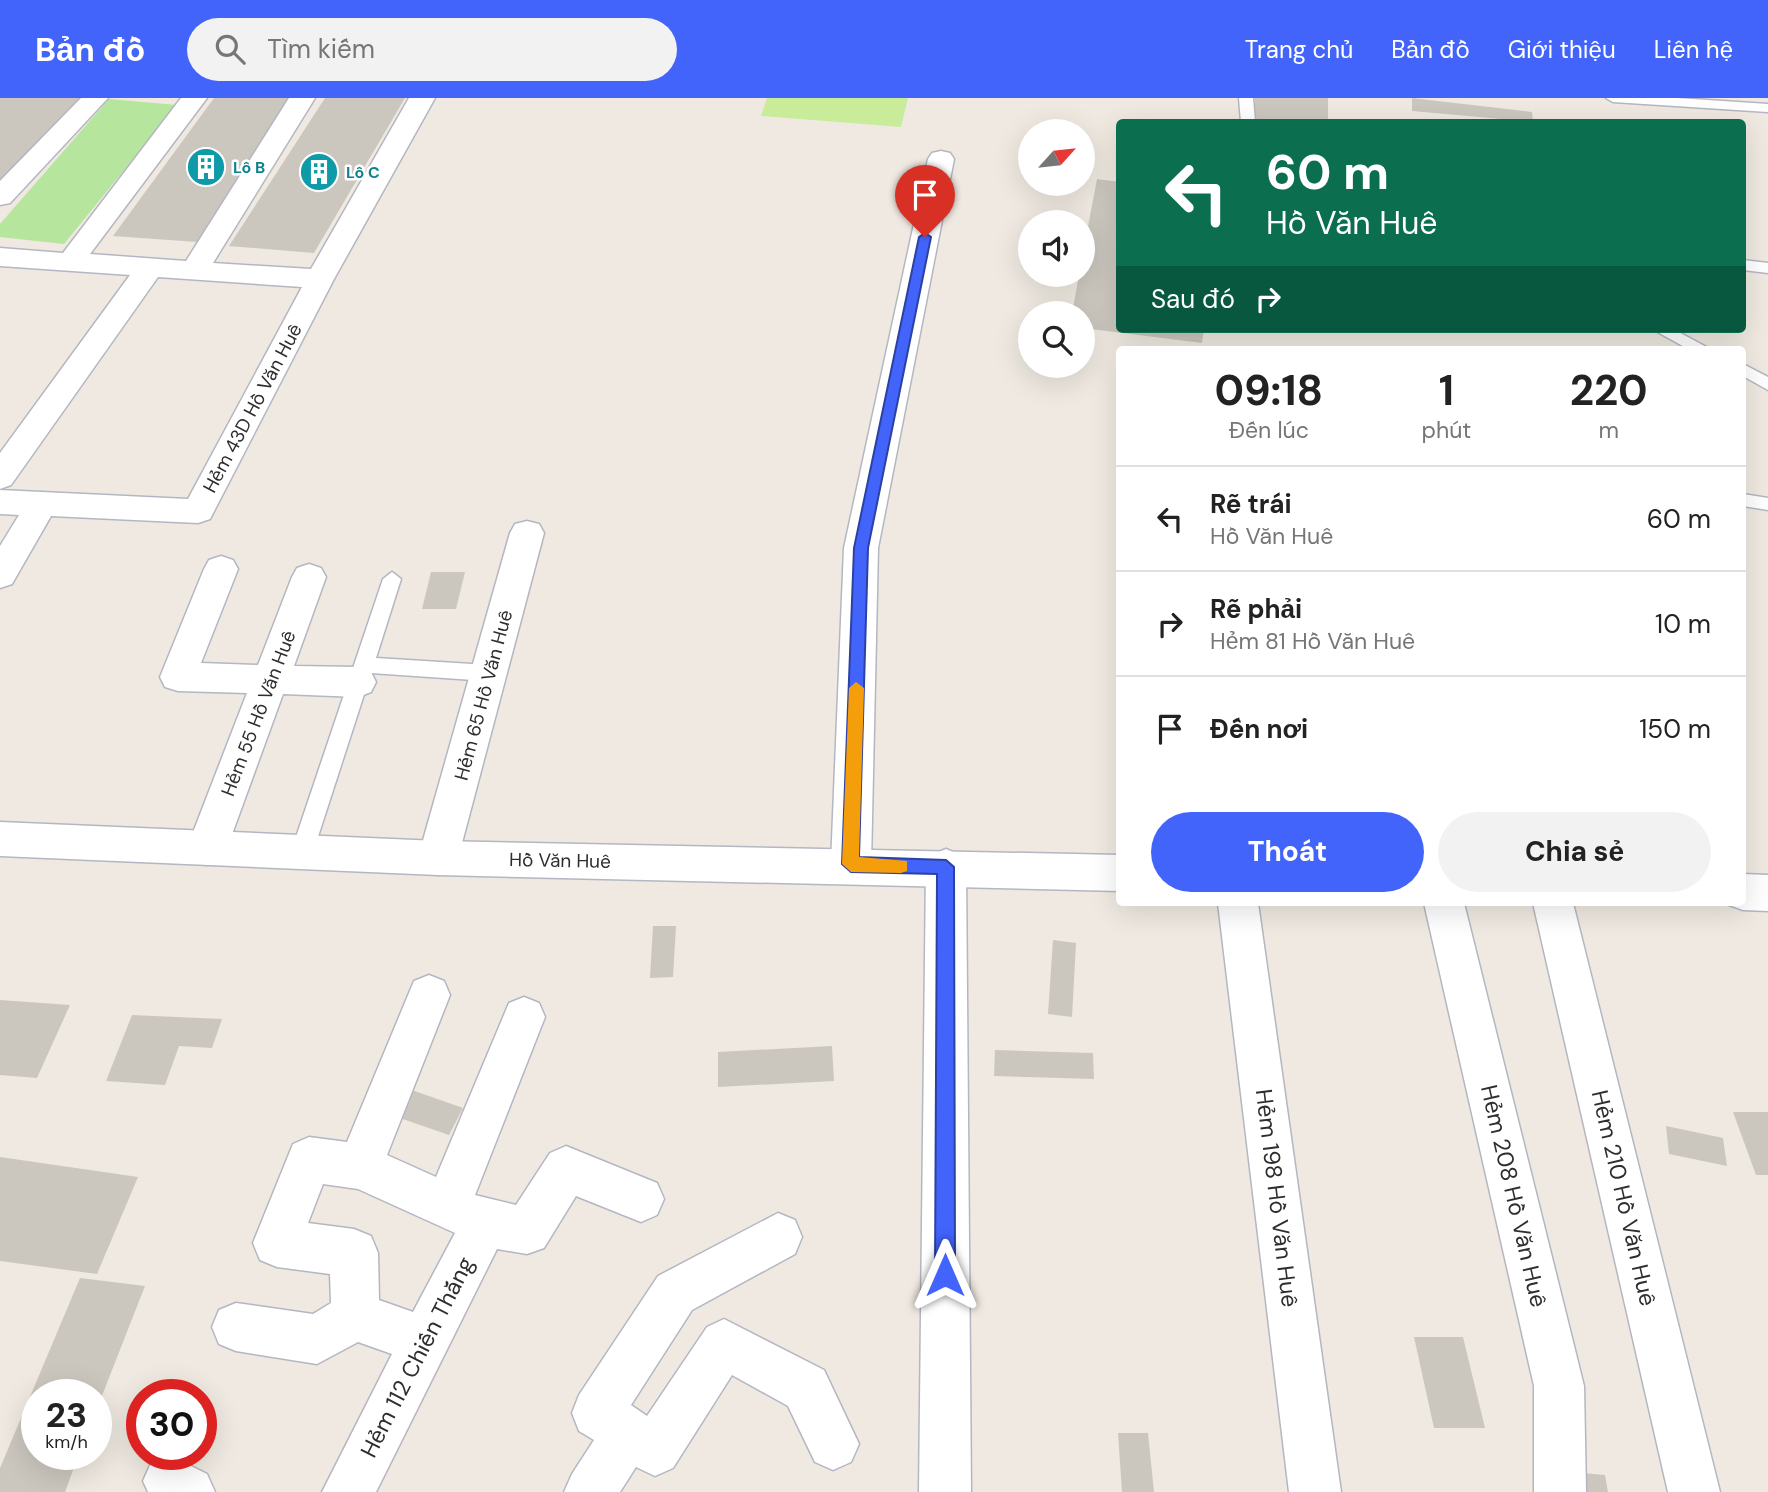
<!DOCTYPE html>
<html lang="vi">
<head>
<meta charset="utf-8">
<style>
  body { margin:0; font-family:"DM Sans",sans-serif; background:#f2f2f2; color:#222; height:100vh; display:flex; flex-direction:column; font-size:26px; white-space:nowrap }
  * { box-sizing:border-box; margin:0 }
  p { font-size:23px; color:#767676 }
  .icon { flex:none; width:38px; height:38px; fill:none; stroke:currentColor; stroke-width:2; stroke-linecap:round; stroke-linejoin:round }
  .map { position:relative; flex:1; overflow:hidden }
  .sheet { position:absolute; left:1116px; top:248px; width:630px; height:560px; display:flex; flex-direction:column; background:#fff; border-radius:7px; box-shadow:0 7px 28px #0002 }
  .sheet>* { flex:none }
  .hud { position:absolute; left:1116px; top:21px; width:630px; height:214px; border-radius:7px; box-shadow:0 7px 28px #0002; background:#0b6e4f; color:#fff; overflow:hidden }
  .needle { width:46px; rotate:63deg }
  .fabs { position:absolute; left:1018px; top:21px; display:grid; gap:14px }
  .fabs a { display:grid; place-items:center; width:77px; height:77px; border-radius:50%; background:#fff; box-shadow:0 7px 28px #0002; font-size:35px }
  .speed { position:absolute; left:21px; top:1281px; display:flex; gap:14px; font-size:35px; font-weight:700; text-align:center }
  .speed>* { display:grid; place-content:center; width:91px; height:91px; border-radius:50%; background:#fff; box-shadow:0 7px 28px #0002; line-height:1 }
  .speed small { font-size:18px; font-weight:400 }
  .speed .limit { border:10px solid #d22; background:#fff; color:#111 }
  .pin { position:absolute; display:grid; place-items:center; width:60px; height:60px; color:#fff; margin:-72px -30px; border-radius:50% 50% 50% 0; rotate:-45deg; box-shadow:0 0 7px #0007 }
  .pin .icon { rotate:45deg }
  .me { position:absolute; width:77px; margin:-38px; rotate:0deg; stroke-linejoin:round; filter:drop-shadow(0 0 5px #0008) }
  .turn { display:flex; align-items:center; gap:24px; height:147px; padding:0 35px; font-size:32px }
  .turn .icon { width:91px; height:91px; stroke-width:2.5 }
  .turn b { display:block; font-size:49px; line-height:60px }
  .then { display:flex; align-items:center; height:66px; padding:0 35px; background:#0003; gap:14px; font-size:26px }
  .eta { display:flex; justify-content:space-evenly; align-items:center; height:119px; text-align:center }
  .eta b { font-size:42px; font-weight:700; line-height:49px }
  .cta { display:flex; gap:14px; margin-top:auto; padding:14px 35px }
  .cta a { flex:1; height:80px; border-radius:42px; background:#4264fb; color:#fff; font-size:28px; font-weight:700; line-height:80px; text-align:center }
  .cta a+a { background:#f2f2f2; color:#222 }
  ul { padding:0; list-style:none }
  li { display:flex; align-items:center; gap:21px; height:105px; padding:0 35px; border-top:2px solid #e0e0e0 }
  li div { flex:1 }
  li b { display:block; font-size:26px }
  li em { font-style:normal }
  header { display:flex; align-items:center; gap:42px; box-sizing:border-box; height:98px; padding:0 35px; background:#4264fb; color:#fff }
  header strong { font-size:33px }
  nav { display:flex; gap:38px; margin-inline-start:auto; font-size:24px }
  .search { width:490px; height:63px; background:#f2f2f2; display:flex; align-items:center; gap:18px; box-sizing:border-box; padding:0 24px; border-radius:38px; color:#767676; font-size:26px }
  .map>svg:first-child { display:block }
</style>
</head>
<body>
<header>
<strong>Bản đồ</strong>
<div class="search"><svg class="icon" aria-label="search" viewBox="0 0 24 24"><circle cx="10" cy="10" r="6"/><path d="M15 15l6 6"/></svg>Tìm kiếm</div>
<nav><a>Trang chủ</a><a>Bản đồ</a><a>Giới thiệu</a><a>Liên hệ</a></nav>
</header>
<div class="map">
<svg width="1768" height="1394" viewBox="0 0 1768 1394">
  <rect width="100%" height="100%" fill="#efe9e1"/>
  <path fill="#b6e59e" d="M109,1L177,7L64,146L0,139V126Z"/>
  <path fill="#c9ec9a" d="M767,0H908L901,29L761,18Z"/>
  <path fill="#cbc7bf" d="M0,0H80L0,83Z
    M214,0H294L197,144L113,138Z
    M325,0H405L314,155L229,148Z
    M1255,0H1328V24H1254Z
    M1412,0L1532,14L1533,24L1412,13Z
    M1097,81L1120,84V231H1204L1202,245L1083,230V215H1072L1079,177H1083V155Z
    M1118,404H1120V461H1117Z
    M431,474H465L456,511H422Z
    M653,828H676L673,879L650,880Z
    M1053,842L1076,845L1072,919L1048,916Z
    M0,902L70,907L37,980L0,977Z
    M132,917L222,921L212,950L179,948L165,987L106,983Z
    M832,948L834,983L718,989V954Z
    M995,952L1093,955L1094,981L994,978Z
    M406,990L463,1010L449,1037L391,1017Z
    M1733,1014H1768V1077H1756Z
    M1666,1028L1723,1040L1727,1068L1669,1056Z
    M0,1059L138,1079L97,1176L0,1163Z
    M80,1180L145,1188L96,1313V1297H37V1356H79L65,1394H0V1370Z
    M1414,1239H1463L1485,1330H1434Z
    M1118,1335H1148L1154,1394H1122Z
    M1569,1374L1605,1377L1608,1394H1573Z"/>
  <g fill="none" stroke-linecap="round" stroke-linejoin="round">
    <g stroke="#b4b7c1" stroke-width="3">
      <path id="service" d="M1239,0H1253L1255,24H1241Z
        M1606,0H1677L1768,6V14L1613,4Z
        M1743,162L1768,165V175L1743,172Z
        M1652,231H1673L1712,252H1690Z
        M1743,266L1768,279V292L1743,278Z
        M1743,396L1768,400V412L1743,408Z
        M392,474L401,481L376,560L488,567L495,569L498,575L495,581L488,583L371,575L313,754L310,761L302,763L294,761L291,754L383,481Z"/>
    </g>
    <g stroke="#b4b7c1" stroke-width="3">
      <path id="minor" d="M81,0H108L10,105L0,107V83Z
        M181,0H207L90,156L186,163L289,0H315L213,165L311,171L409,0H435L334,181L210,421L198,425L51,418L12,486L0,490V448L19,417L0,416V392L188,401L302,189L158,179L11,387L0,391V355L130,177L0,168V150L63,155Z
        M941,53L950,55L954,61L878,450L871,766L865,778L851,783L837,778L831,766L844,450L928,61L932,55Z
        M527,423L539,426L544,435L458,760L452,772L438,777L424,772L418,760L510,435L515,426Z
        M221,458L233,462L238,471L201,565L258,567L292,479L297,470L309,466L321,470L326,479L294,568L358,569L371,574L376,584L371,594L358,599L283,596L227,750L221,762L207,767L193,762L187,750L247,595L178,593L165,589L160,579L204,471L209,462Z
        M946,751L960,757L966,769L971,1394H919L926,769L932,757Z
        M1218,805H1258L1341,1394H1289Z
        M1424,805H1464L1584,1288L1586,1394H1534V1288Z
        M1533,805H1573L1720,1394H1668Z
        M429,877L444,883L450,897L387,1057L436,1079L509,905L524,899L539,905L545,919L475,1097L516,1107L550,1055L566,1048L657,1085L664,1101L657,1117L641,1124L576,1098L544,1150L527,1156L497,1151L376,1394H322L392,1256L358,1244L317,1266L236,1253L219,1246L212,1229L219,1212L236,1205L313,1216L331,1205L330,1176L277,1169L260,1162L253,1145L293,1046L309,1039L347,1044L414,883ZM323,1086L358,1091L455,1135L413,1214L379,1202L378,1155L371,1138L354,1131L308,1125Z
        M778,1115L795,1122L802,1139L795,1156L692,1212L631,1307L647,1318L707,1229L724,1221L824,1272L859,1346L851,1364L833,1372L815,1364L788,1308L732,1277L673,1370L655,1378L636,1369L620,1394H564L572,1376L594,1342L579,1333L572,1315L579,1297L658,1178Z
        M169,1357L207,1376L215,1394H148L143,1383L151,1365Z"/>
    </g>
    <g stroke="#b4b7c1" stroke-width="3">
      <path id="secondary" d="M0,724L438,743L1120,757V793L438,777L0,758Z
        M1743,776L1768,777V813L1743,812L1729,807L1743,805Z"/>
    </g>
    <use href="#service" fill="#fff" fill-rule="evenodd"/>
    <use href="#minor" fill="#fff" fill-rule="evenodd"/>
    <use href="#secondary" fill="#fff" fill-rule="evenodd"/>
  </g>
  <path fill="#4264fb" stroke="#2b41a3" stroke-width="2" d="M925,135L931,139L868,450L859,759L946,762L954,769L955,1177L952,1184L945,1187L938,1184L935,1177L937,776L851,774L842,766L854,450L919,139Z"/>
  <path fill="#f59e0b" d="M856,584L864,590L859,759L907,763V773L901,775L851,774L842,766L849,590Z"/>
  <defs>
    <g id="building-disc" transform="scale(2.0125)"><circle r="9.5" fill="#0f9aa8" stroke="#fff"/><path d="M-4-6H4V6H1V3H-1V6H-4ZM-2.5-4.3h1.7v1.8h-1.7ZM.8-4.3h1.7v1.8H.8ZM-2.5-1h1.7V.8h-1.7ZM.8-1h1.7V.8H.8Z" fill="#fff"/></g>
  </defs>
  <g fill-rule="evenodd">
    <use href="#building-disc" x="206" y="69"/>
    <use href="#building-disc" x="319" y="74"/>
  </g>
  <g text-anchor="middle" stroke-width="5" stroke-linejoin="round" paint-order="stroke">
    <g font-size="16" font-weight="bold" fill="#0d838f" stroke="#fff" text-anchor="start">
      <text x="233" y="75">Lô B</text>
      <text x="346" y="80">Lô C</text>
    </g>
    <g font-size="19" fill="#2e2e2e" stroke="#fff">
      <text transform="translate(252 310) rotate(-62)" y="7">Hẻm 43D Hồ Văn Huê</text>
      <text transform="translate(483 597) rotate(-75)" y="7">Hẻm 65 Hồ Văn Huê</text>
      <text transform="translate(258 615) rotate(-69)" y="7">Hẻm 55 Hồ Văn Huê</text>
      <text transform="translate(560 762) rotate(1)" y="7">Hồ Văn Huê</text>
    </g>
    <g font-size="23" fill="#2e2e2e" stroke="#fff">
      <text transform="translate(1514 1098) rotate(77)" y="8">Hẻm 208 Hồ Văn Huê</text>
      <text transform="translate(1277 1100) rotate(83)" y="8">Hẻm 198 Hồ Văn Huê</text>
      <text transform="translate(1624 1100) rotate(77)" y="8">Hẻm 210 Hồ Văn Huê</text>
      <text transform="translate(417 1259) rotate(-63)" y="8">Hẻm 112 Chiến Thắng</text>
    </g>
  </g>
</svg>
<div class="fabs">
<a><svg class="needle" viewBox="-14 -14 28 28"><path d="M0-13l5 13h-10z" fill="#e53935"/><path d="M0 13l5-13h-10z" fill="#767676"/></svg></a>
<a><svg class="icon" aria-label="sound" viewBox="0 0 24 24"><path d="M4 9h4l5-4v14l-5-4H4zM17 9q2 3 0 6"/></svg></a>
<a><svg class="icon" aria-label="search" viewBox="0 0 24 24"><circle cx="10" cy="10" r="6"/><path d="M15 15l6 6"/></svg></a>
</div>
<div class="speed"><div>23<small>km/h</small></div><div class="limit">30</div></div>
<div class="pin" style="left:925px;top:139px;background:#d93025"><svg class="icon" aria-label="arrive" viewBox="0 0 24 24"><path d="M6 21V4h12l-3 4 3 4H6"/></svg></div>
<svg class="me" style="left:945px;top:1177px" viewBox="-20 -20 40 40"><path d="M0-17L14 15 0 8-14 15z" fill="#4264fb" stroke="#fff" stroke-width="4"/></svg>
<div class="hud">
<div class="turn"><svg class="icon" aria-label="left" viewBox="0 0 24 24"><path d="M17 20v-9H6M10 6l-5 5 5 5"/></svg><div><b>60 m</b>Hồ Văn Huê</div></div>
<div class="then">Sau đó<svg class="icon" aria-label="right" viewBox="0 0 24 24"><path d="M7 20v-9h11M14 6l5 5-5 5"/></svg></div>
</div>
<section class="sheet">
<div class="eta">
<div><b>09:18</b><p>Đến lúc</p></div>
<div><b>1</b><p>phút</p></div>
<div><b>220</b><p>m</p></div>
</div>
<ul>
<li><svg class="icon" aria-label="left" viewBox="0 0 24 24"><path d="M17 20v-9H6M10 6l-5 5 5 5"/></svg><div><b>Rẽ trái</b><p>Hồ Văn Huê</p></div><em>60 m</em></li>
<li><svg class="icon" aria-label="right" viewBox="0 0 24 24"><path d="M7 20v-9h11M14 6l5 5-5 5"/></svg><div><b>Rẽ phải</b><p>Hẻm 81 Hồ Văn Huê</p></div><em>10 m</em></li>
<li><svg class="icon" aria-label="arrive" viewBox="0 0 24 24"><path d="M6 21V4h12l-3 4 3 4H6"/></svg><div><b>Đến nơi</b></div><em>150 m</em></li>
</ul>
<div class="cta"><a>Thoát</a><a>Chia sẻ</a></div>
</section>
</div>
</body>
</html>
